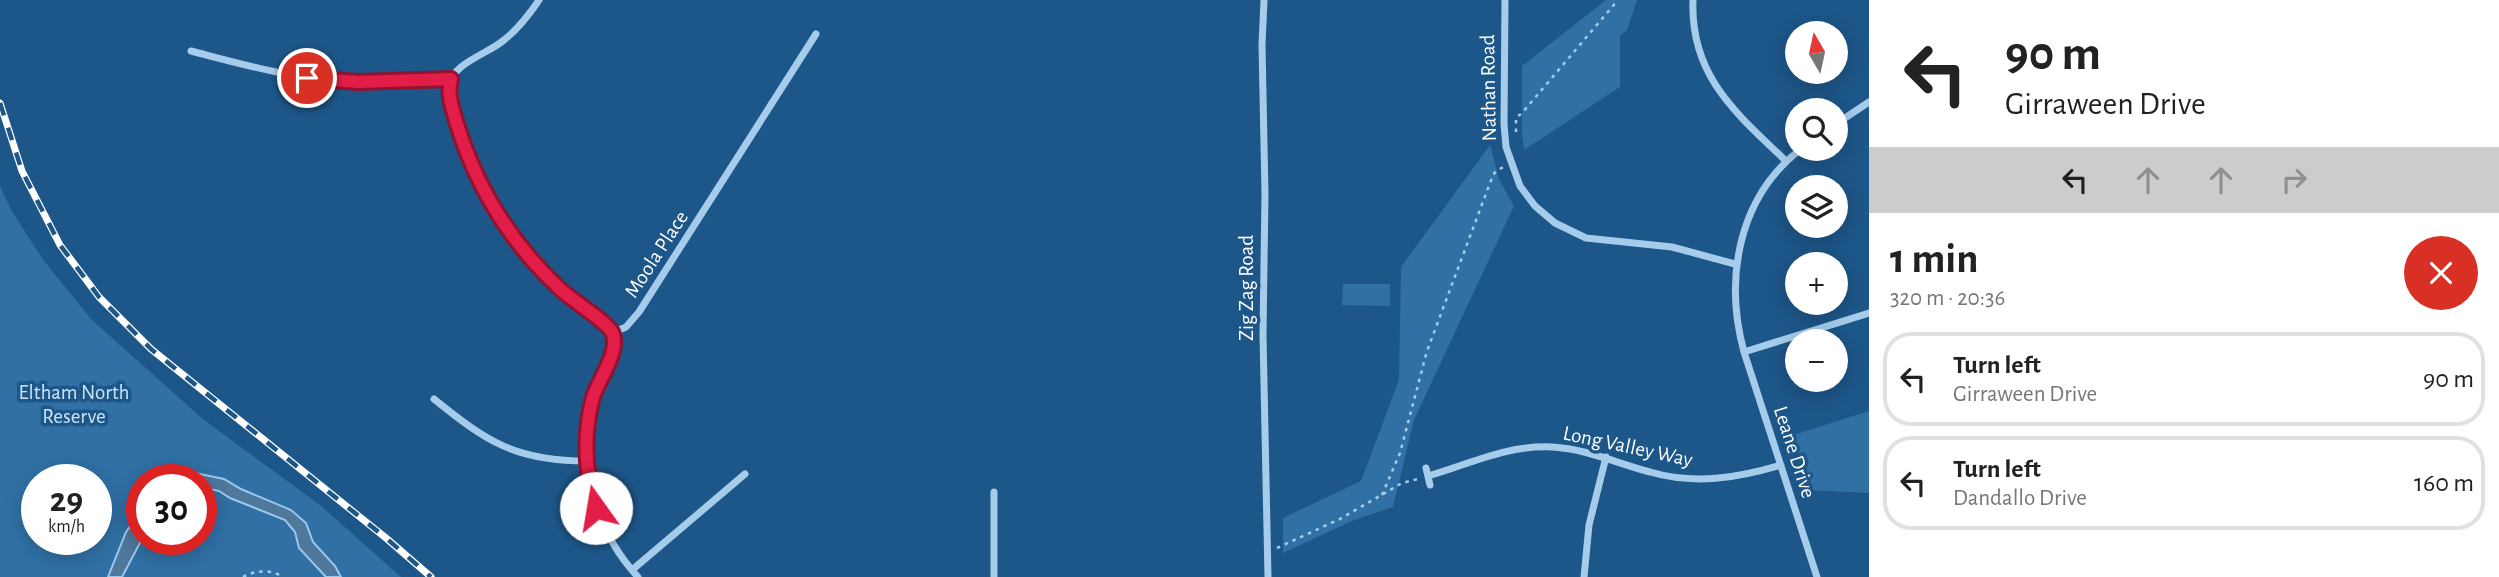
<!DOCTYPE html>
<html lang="en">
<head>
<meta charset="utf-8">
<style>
  body { margin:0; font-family:"Alegreya Sans",sans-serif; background:#f2f2f2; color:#222; height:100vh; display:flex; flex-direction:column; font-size:26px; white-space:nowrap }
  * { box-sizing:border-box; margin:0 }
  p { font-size:23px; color:#767676 }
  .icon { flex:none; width:38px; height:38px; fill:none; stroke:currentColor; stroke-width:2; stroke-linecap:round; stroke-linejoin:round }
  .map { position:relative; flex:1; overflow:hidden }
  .details { display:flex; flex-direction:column; background:#fff; width:630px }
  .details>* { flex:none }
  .banner { background:#fff; color:#222; overflow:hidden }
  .needle { width:46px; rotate:351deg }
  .controls { position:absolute; left:1785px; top:21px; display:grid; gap:14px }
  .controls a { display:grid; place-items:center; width:63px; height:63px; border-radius:50%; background:#fff; box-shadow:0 4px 18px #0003; font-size:35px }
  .speed { position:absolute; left:21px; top:464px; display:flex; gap:14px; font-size:35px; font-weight:700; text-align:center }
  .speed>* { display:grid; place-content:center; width:91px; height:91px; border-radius:50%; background:#fff; box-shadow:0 4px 18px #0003; line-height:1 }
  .speed small { font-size:18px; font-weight:400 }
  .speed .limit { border:10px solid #d22; background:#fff; color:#111 }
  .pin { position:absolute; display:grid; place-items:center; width:60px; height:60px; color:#fff; margin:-30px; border:4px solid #fff; border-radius:50%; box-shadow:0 2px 7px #0007 }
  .me { position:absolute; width:77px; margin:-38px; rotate:347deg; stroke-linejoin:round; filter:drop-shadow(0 0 5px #0008) }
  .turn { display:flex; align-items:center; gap:24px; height:147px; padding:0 21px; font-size:32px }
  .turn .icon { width:91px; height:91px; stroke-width:2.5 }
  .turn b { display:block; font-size:49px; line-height:60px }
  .lanes { display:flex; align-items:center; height:66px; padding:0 21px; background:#0003; justify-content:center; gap:35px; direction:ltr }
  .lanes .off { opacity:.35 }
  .round { display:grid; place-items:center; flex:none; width:74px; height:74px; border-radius:37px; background:#f2f2f2 }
  .overview { display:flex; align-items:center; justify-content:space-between; height:119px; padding:0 21px }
  h1 { font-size:42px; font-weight:700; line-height:52px }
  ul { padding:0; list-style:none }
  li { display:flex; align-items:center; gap:21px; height:94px; margin:0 14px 10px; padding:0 7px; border:4px solid #e0e0e0; border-radius:28px }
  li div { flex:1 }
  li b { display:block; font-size:26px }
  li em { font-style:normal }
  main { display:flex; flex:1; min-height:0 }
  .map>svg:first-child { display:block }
</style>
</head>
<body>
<main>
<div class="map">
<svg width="1869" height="577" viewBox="0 0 1869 577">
  <rect width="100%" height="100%" fill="#1d5688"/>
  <path fill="#3070a5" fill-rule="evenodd" d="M1606,0H1637L1627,30L1620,36V87L1524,150L1522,133V66Z
    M1490,145L1499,179L1514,206L1414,420L1393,507L1354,520L1283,553V518L1361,481L1399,380L1401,267Z
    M0,186L11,210L44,261L92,320L204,420L320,505L401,577H0ZM37,480H96V539H37ZM142,480H201V539H142Z
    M1343,284H1390V306L1342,305Z
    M1869,411V493L1808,490L1790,436Z"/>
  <path fill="#4f789c" stroke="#99c8ed" stroke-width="2" d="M171,468L224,479L241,489L291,510L306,523L313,542L335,566L341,577H326L299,548L295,532L285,520L230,498L219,491L201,487V480L148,479L157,473Z
    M142,505V539L122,577H108L126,532L139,514Z"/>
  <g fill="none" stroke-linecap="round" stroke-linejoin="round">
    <path stroke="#a6cceb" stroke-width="2.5" stroke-dasharray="3.5 5" stroke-linecap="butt" d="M1516,132V118L1522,113L1618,0
      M1382,495L1400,453L1427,351L1493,175L1497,170L1504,167
      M1277,548L1340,519L1402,483L1418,479
      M243,577C256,570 270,569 283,577"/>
    <path stroke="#a6cceb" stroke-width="7" d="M539,0C529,15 518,29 504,40C488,54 452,63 449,86C448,98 453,111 457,122C475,185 510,241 558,287C570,299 608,322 613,336C619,353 603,370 597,385C573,451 591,526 638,577
      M1264,0L1262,45L1265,194L1263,335L1268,577
      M1505,0L1504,124L1506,147L1520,186L1535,206L1555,223L1586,238L1672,247L1735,264
      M1693,0C1690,76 1736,113 1786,161
      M191,51C245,65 297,80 354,82C386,83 419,77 451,79
      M1836,124L1869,102
      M1801,149C1738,197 1724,279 1744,352L1817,577
      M612,333L626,327L639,312L816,34
      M1744,352L1869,313
      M434,399C487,442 516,461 587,461
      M1426,468L1430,485
      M1428,476C1470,464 1506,445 1552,447C1587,449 1616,463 1650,472C1695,485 1737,478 1781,465
      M632,570L745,474
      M994,577V492
      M1584,577L1589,525L1606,457"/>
    <g stroke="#fff" stroke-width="7">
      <path id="rail" d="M0,103L22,171L60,245L99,297L151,349L386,538L431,577"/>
    </g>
    <use href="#rail" stroke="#1d5688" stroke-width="4.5" stroke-dasharray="13" stroke-linecap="butt"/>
  </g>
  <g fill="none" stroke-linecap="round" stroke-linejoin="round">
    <g stroke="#92132f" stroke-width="18">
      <path id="route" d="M307,78L358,82L451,79C447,94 452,107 456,121C475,184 510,242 559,288C571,300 605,320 612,332C621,350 599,379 593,397C583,434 585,472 596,508"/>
    </g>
    <use href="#route" stroke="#e11d48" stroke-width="12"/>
  </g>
  <g text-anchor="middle" stroke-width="7" stroke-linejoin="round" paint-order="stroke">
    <g font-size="21" fill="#fff" stroke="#1d5688">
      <text transform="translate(1488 88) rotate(-91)" y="7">Nathan Road</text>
      <text transform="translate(656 254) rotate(-57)" y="7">Moola Place</text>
      <text transform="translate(1246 288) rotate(-90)" y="7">Zig Zag Road</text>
      <text transform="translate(1628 446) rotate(12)" y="7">Long Valley Way</text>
      <text transform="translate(1795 452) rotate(72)" y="7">Leane Drive</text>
    </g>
    <g font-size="21" fill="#cbe4f8" stroke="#1d5688">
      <text x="74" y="399">Eltham North<tspan x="74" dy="24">Reserve</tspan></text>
    </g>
  </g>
</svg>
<div class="controls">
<a><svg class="needle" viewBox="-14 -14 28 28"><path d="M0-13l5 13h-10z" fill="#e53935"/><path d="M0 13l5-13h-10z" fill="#767676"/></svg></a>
<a><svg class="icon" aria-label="search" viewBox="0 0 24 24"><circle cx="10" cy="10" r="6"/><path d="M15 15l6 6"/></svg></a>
<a><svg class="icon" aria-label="layers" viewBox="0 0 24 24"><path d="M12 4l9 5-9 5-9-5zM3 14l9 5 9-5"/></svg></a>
<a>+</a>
<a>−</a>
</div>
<div class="speed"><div>29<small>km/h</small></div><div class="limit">30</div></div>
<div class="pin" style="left:307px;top:78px;background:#d93025"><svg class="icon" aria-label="arrive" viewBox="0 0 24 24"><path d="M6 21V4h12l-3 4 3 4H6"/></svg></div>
<svg class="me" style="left:596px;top:508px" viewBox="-20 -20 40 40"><circle r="19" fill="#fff"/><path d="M0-13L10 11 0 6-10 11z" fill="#e11d48"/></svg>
</div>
<section class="details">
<div class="banner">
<div class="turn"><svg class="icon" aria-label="left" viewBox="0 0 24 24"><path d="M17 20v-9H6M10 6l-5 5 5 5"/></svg><div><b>90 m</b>Girraween Drive</div></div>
<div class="lanes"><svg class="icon" aria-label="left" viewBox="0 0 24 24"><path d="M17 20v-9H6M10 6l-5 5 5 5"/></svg><svg class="icon off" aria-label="ahead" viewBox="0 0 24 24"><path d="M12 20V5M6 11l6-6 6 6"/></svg><svg class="icon off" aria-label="ahead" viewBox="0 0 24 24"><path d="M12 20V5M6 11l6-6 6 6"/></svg><svg class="icon off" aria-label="right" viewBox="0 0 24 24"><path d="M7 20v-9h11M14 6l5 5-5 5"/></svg></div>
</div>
<div class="overview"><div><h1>1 min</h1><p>320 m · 20:36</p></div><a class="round" style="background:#d93025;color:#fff"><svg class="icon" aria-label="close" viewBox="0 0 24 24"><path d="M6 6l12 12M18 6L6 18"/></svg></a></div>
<ul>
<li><svg class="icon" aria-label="left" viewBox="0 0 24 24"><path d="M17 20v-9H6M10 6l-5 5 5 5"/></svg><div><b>Turn left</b><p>Girraween Drive</p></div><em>90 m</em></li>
<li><svg class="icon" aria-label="left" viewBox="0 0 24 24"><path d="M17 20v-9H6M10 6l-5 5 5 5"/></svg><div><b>Turn left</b><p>Dandallo Drive</p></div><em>160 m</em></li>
</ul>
</section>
</main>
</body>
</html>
